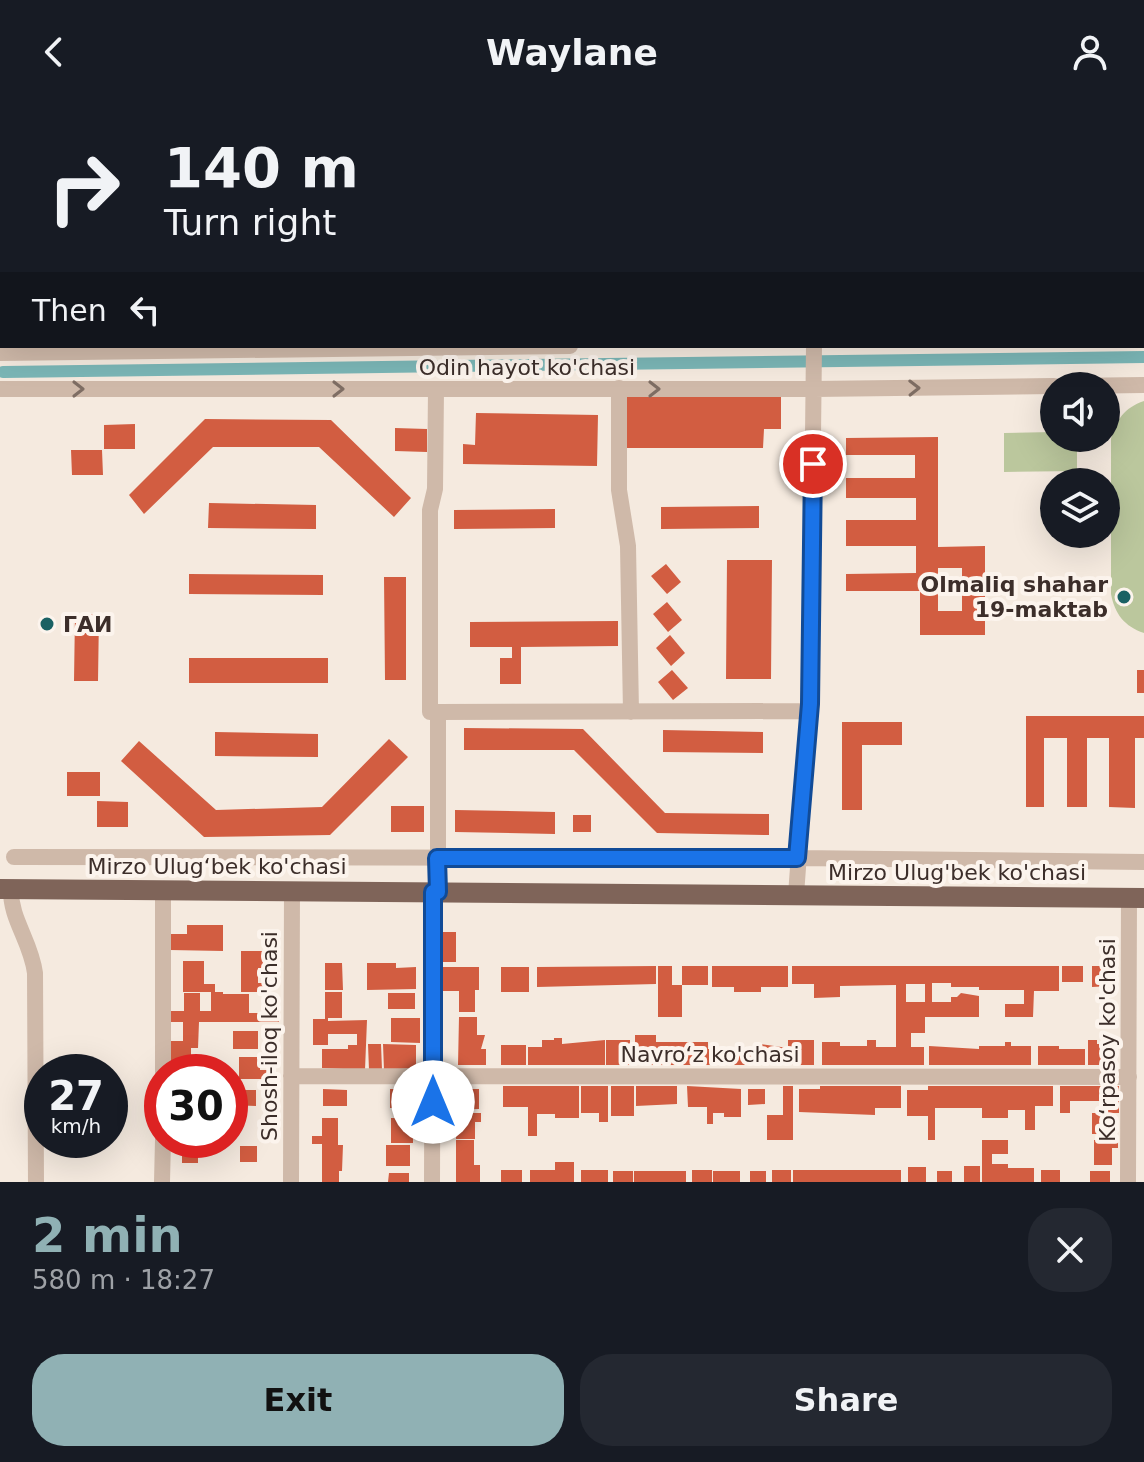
<!DOCTYPE html>
<html lang="en">
<head>
<meta charset="utf-8">
<style>
  body { margin:0; font-family:"DejaVu Sans",sans-serif; background:#242831; color:#f1f3f6; height:100vh; display:flex; flex-direction:column; font-size:30px; white-space:nowrap }
  * { box-sizing:border-box; margin:0 }
  p { font-size:26px; color:#9ea1a6 }
  .icon { flex:none; width:44px; height:44px; fill:none; stroke:currentColor; stroke-width:2; stroke-linecap:round; stroke-linejoin:round }
  .map { position:relative; height:1078px; overflow:hidden }
  .panel { display:flex; flex-direction:column; background:#171b24; flex:1 }
  .panel>* { flex:none }
  .guide { position:absolute; left:0px; top:0px; width:1144px; height:244px; box-shadow:0 8px 32px #0002; background:#171b24; color:#f1f3f6; overflow:hidden }
  .tools { position:absolute; left:1040px; top:268px; display:grid; gap:16px }
  .tools a { display:grid; place-items:center; width:80px; height:80px; border-radius:50%; background:#171b24; box-shadow:0 8px 32px #0002; font-size:40px }
  .speed { position:absolute; left:24px; top:950px; display:flex; gap:16px; font-size:40px; font-weight:700; text-align:center }
  .speed>* { display:grid; place-content:center; width:104px; height:104px; border-radius:50%; background:#171b24; box-shadow:0 8px 32px #0002; line-height:1 }
  .speed small { font-size:20px; font-weight:400 }
  .speed .limit { border:12px solid #d22; background:#fff; color:#111 }
  .pin { position:absolute; display:grid; place-items:center; width:68px; height:68px; color:#fff; margin:-34px; border:4px solid #fff; border-radius:50%; box-shadow:0 2px 8px #0007 }
  .me { position:absolute; width:88px; margin:-44px; rotate:0deg; stroke-linejoin:round; filter:drop-shadow(0 0 6px #0008) }
  .turn { display:flex; align-items:center; gap:28px; height:168px; padding:0 32px; font-size:36px }
  .turn .icon { width:104px; height:104px; stroke-width:2.5 }
  .turn b { display:block; font-size:56px; line-height:68px }
  .then { display:flex; align-items:center; height:76px; padding:0 32px; background:#0003; gap:16px; font-size:30px }
  .round { display:grid; place-items:center; flex:none; width:84px; height:84px; border-radius:32px; background:#242831 }
  .head { display:flex; align-items:center; justify-content:space-between; height:136px; padding:0 32px }
  h1 { font-size:48px; font-weight:800; line-height:60px; color:#90b1b4 }
  .primary-button { display:flex; gap:16px; margin-top:auto; padding:16px 32px }
  .primary-button a { flex:1; height:92px; border-radius:32px; background:#90b1b4; color:#111; font-size:32px; font-weight:800; line-height:92px; text-align:center }
  .primary-button a+a { background:#242831; color:#f1f3f6 }
  header { display:flex; justify-content:space-between; align-items:center; height:104px; padding:0 32px; background:#171b24; font-size:36px; font-weight:800 }
  .map>svg:first-child { display:block }
</style>
</head>
<body>
<header><svg class="icon" aria-label="back" viewBox="0 0 24 24"><path d="M15 5l-7 7 7 7"/></svg>Waylane<svg class="icon" aria-label="person" viewBox="0 0 24 24"><circle cx="12" cy="8" r="4"/><path d="M4 21q1-7 8-7t8 7"/></svg></header>
<div class="map">
<svg width="1144" height="1078" viewBox="0 0 1144 1078">
  <rect width="100%" height="100%" fill="#f5eadf"/>
  <path fill="#bbc79d" d="M1144,297V529C1124,522 1115,510 1111,490V335C1116,316 1124,304 1144,297Z
    M1054,328V334H1077V367L1004,368V329Z"/>
  <g fill="none" stroke-linecap="round" stroke-linejoin="round">
    <path stroke="#7bb6b6" stroke-width="12" d="M3,268L1144,253"/>
  </g>
  <path fill="#d25d41" fill-rule="evenodd" d="M626,289L781,290V325H764L763,344H626Z
    M476,309L598,311L597,362L463,360V340L475,341Z
    M205,315L331,316L411,394L394,413L319,343H213L144,410L129,391Z
    M135,320V345H104V321Z
    M395,324L427,325V348L395,347Z
    M938,333V443L985,442V531H920V487H846V470L916,469V442H846V416H916V394H846V374H915V351H846V334ZM938,464H962V507H938Z
    M71,346H102L103,371H72Z
    M209,399L316,401V425L208,424Z
    M759,402V424L661,425V403Z
    M555,405V424L454,425V406Z
    M727,456H772L771,575H726Z
    M666,460L681,478L667,490L651,472Z
    M189,470L323,471V491L189,490Z
    M384,473H406V576H385Z
    M667,498L682,516L668,528L653,510Z
    M75,510H99L98,577H74Z
    M618,517V542L521,543V580H500V554H512V543H470V518Z
    M670,531L685,549L671,562L656,544Z
    M189,554H328V579H189Z
    M672,566L688,584L673,596L658,578Z
    M1137,566H1144V589H1137Z
    M1026,612H1144V634H1135V704L1109,703V634H1087V703H1067V634H1044V703H1026Z
    M842,618H902V641H862V706H842Z
    M464,624L583,625L665,709L769,710V731L657,729L574,646H464Z
    M663,626L763,628V649L663,648Z
    M215,628L318,630V653L215,652Z
    M389,635L408,653L330,731L204,733L121,657L139,637L216,706L322,703Z
    M67,668H100V692H67Z
    M97,697L128,698V723H97Z
    M391,702H424V728H391Z
    M455,706L555,708V730L455,728Z
    M573,711H591V728H573Z
    M187,821H223V847L170,846V830H187Z
    M442,828H456V858H442Z
    M241,847H269V864H258V879H269V888H241Z
    M183,857H204V880H215V888H223V890H249V909H279V918H199L198,944H191V968H170V937H183V918H169V907H184V889H200V907H211V888H183Z
    M325,859H342L343,886H325Z
    M367,859H396V864L416,863V885L367,886Z
    M656,862V880L537,883V863Z
    M658,862H672V881H682V862H708V881H682V913H658Z
    M712,862H788V883H761V888H734V883H712Z
    M792,862H1059V887H1034L1033,913H1005V900H1024V886H979V883H951V879H932V898H951V893H957L961,889L979,892V913H925V929H911V943H924V961H822V938H840V942H867V936H876V943H896V881L840,882V893L814,894V880H792ZM906,880H925V898H906Z
    M1062,862H1083V878H1062Z
    M1092,862H1111V882L1092,883Z
    M442,863H479V886H475V908H459V887H442Z
    M501,863H529V888H501Z
    M325,888H342V914H328V917L367,916L365,966L322,964V945H348V941H357V930H328V941H313V915H325Z
    M388,889H415V905H388Z
    M459,913H477V931H485L481,945H486V961H458Z
    M391,914H420V939L391,938Z
    M233,927H258V945H233Z
    M635,931H656V938H708V945L761,944V940L788,944V936H814V961H635Z
    M554,934H562V940L605,936V961H528V943H542V936H554Z
    M606,936H630V961H606Z
    M1088,936H1097V940H1111V961H1088Z
    M1005,938H1011V942H1031V961H929V942L979,945V942H1005Z
    M368,940H381L382,966H369Z
    M383,940L416,941V964L384,966Z
    M501,941H526V961H501Z
    M1038,942H1059V945H1085V961H1038Z
    M239,953H260V966H276V975H239Z
    M230,975H235V986H256V1002L230,1001Z
    M503,982H579V1014H555V1010H537V1032H528V1003H503Z
    M581,982H608V1018H599V1009H581Z
    M611,982H634V1012H611Z
    M636,982H677V1000L636,1002Z
    M687,982L741,985V1013H724V1009H713V1020H707V1003H688Z
    M783,982H793V1036H767V1011H783Z
    M820,982H901V1004H875V1011L799,1008V985H820Z
    M928,982H1053V1002H1035V1026H1025V1006H1008V1014H982V1004H935V1036H928V1012H907V986H928Z
    M1060,982H1119V1009H1111V1030H1092V1009H1101V997H1070V1009H1060Z
    M323,985L347,986V1002H323Z
    M390,985H417V1004H390Z
    M444,985H479V1005L444,1006Z
    M748,985H765V1000L748,1001Z
    M266,1003H276V1022H266Z
    M441,1009H481V1018H475V1035H456V1017H448V1036H441Z
    M322,1014H338V1041H343L342,1067H339V1078H322V1040H312V1032H322Z
    M391,1014H413V1039H391Z
    M169,1036H198V1059H182V1043H169Z
    M456,1036H474V1061H480V1078H456Z
    M982,1036H1008V1050H992V1060H1008V1064H1034V1078H982Z
    M1094,1036H1118V1044H1112V1061H1094Z
    M386,1041H410V1062H386Z
    M240,1042H257V1058H240Z
    M555,1058H574V1078H530V1066H555Z
    M964,1062H980V1078H964Z
    M908,1063H926V1078H908Z
    M501,1066H522V1078H501Z
    M581,1066H608V1078H581Z
    M692,1066H712V1078H692Z
    M772,1066H791V1078H772Z
    M793,1066H901V1078H793Z
    M1041,1066H1060V1078H1041Z
    M613,1067H633V1078H613Z
    M634,1067H686V1078H634Z
    M713,1067H740V1078H713Z
    M750,1067H766V1078H750Z
    M937,1067H952V1078H937Z
    M1090,1067H1110V1078H1090Z
    M389,1069H409V1078H388Z"/>
  <g fill="none" stroke-linecap="round" stroke-linejoin="round">
    <path stroke="#cfb9a9" stroke-width="16" d="M519,0V2
      M1142,64H1144
      M1142,235H1144
      M0,249L570,242
      M1068,282L1144,281
      M619,284V386L628,442L631,608
      M0,285H814L1054,282
      M430,608V406L435,385L436,285
      M14,753L797,754L1144,758
      M11,785C10,815 31,837 35,869L36,1078
      M438,788V608L809,607
      M796,791L810,600L814,242
      M163,968V786
      M291,972L1129,973
      M162,1078L163,1036
      M291,1078L292,787
      M432,1078L433,788
      M1128,1078L1129,794"/>
    <path stroke="#7f6459" stroke-width="20" d="M0,785L1144,794"/>
  </g>
  <defs><path id="oneway-chevron" d="M-2-3.5L2.5 0L-2 3.5" fill="none" stroke-width="1.6" stroke-linecap="round" stroke-linejoin="round" transform="scale(2)"/></defs>
  <g stroke="#7e6d63">
    <use href="#oneway-chevron" transform="translate(914 284) rotate(-1)"/>
    <use href="#oneway-chevron" transform="translate(78 285)"/>
    <use href="#oneway-chevron" transform="translate(338 285)"/>
    <use href="#oneway-chevron" transform="translate(654 285)"/>
  </g>
  <g fill="none" stroke-linecap="round" stroke-linejoin="round">
    <g stroke="#114b97" stroke-width="20">
      <path id="route" d="M433,998V788H438L437,754H797L810,600L813,360"/>
    </g>
    <use href="#route" stroke="#1a73e8" stroke-width="14"/>
  </g>
  <g fill="#1a6163" stroke="#fcf4ed" stroke-width="3">
    <circle cx="1124" cy="493" r="8"/>
    <circle cx="47" cy="520" r="8"/>
  </g>
  <g text-anchor="middle" stroke-width="8" stroke-linejoin="round" paint-order="stroke">
    <g font-size="22" fill="#3c2e2a" stroke="#fcf4ed">
      <text x="527" y="271">Odin hayot ko'chasi</text>
      <text x="217" y="770">Mirzo Ulug‘bek ko'chasi</text>
      <text x="957" y="776">Mirzo Ulug'bek ko'chasi</text>
      <text transform="translate(269 932) rotate(-90)" y="8">Shosh-iloq ko'chasi</text>
      <text transform="translate(1107 936) rotate(-90)" y="8">Ko‘rpasoy ko'chasi</text>
      <text x="710" y="958">Navro‘z ko'chasi</text>
    </g>
    <g font-size="22" font-weight="bold" fill="#3c2e2a" stroke="#fcf4ed" text-anchor="end">
      <text x="1108" y="488">Olmaliq shahar<tspan x="1108" dy="25">19-maktab</tspan></text>
      <text x="63" y="528" text-anchor="start">ГАИ</text>
    </g>
  </g>
</svg>
<div class="tools">
<a><svg class="icon" aria-label="sound" viewBox="0 0 24 24"><path d="M4 9h4l5-4v14l-5-4H4zM17 9q2 3 0 6"/></svg></a>
<a><svg class="icon" aria-label="layers" viewBox="0 0 24 24"><path d="M12 4l9 5-9 5-9-5zM3 14l9 5 9-5"/></svg></a>
</div>
<div class="speed"><div>27<small>km/h</small></div><div class="limit">30</div></div>
<div class="pin" style="left:813px;top:360px;background:#d93025"><svg class="icon" aria-label="arrive" viewBox="0 0 24 24"><path d="M6 21V4h12l-3 4 3 4H6"/></svg></div>
<svg class="me" style="left:433px;top:998px" viewBox="-20 -20 40 40"><circle r="19" fill="#fff"/><path d="M0-13L10 11 0 6-10 11z" fill="#1a73e8"/></svg>
<div class="guide">
<div class="turn"><svg class="icon" aria-label="right" viewBox="0 0 24 24"><path d="M7 20v-9h11M14 6l5 5-5 5"/></svg><div><b>140 m</b>Turn right</div></div>
<div class="then">Then<svg class="icon" aria-label="left" viewBox="0 0 24 24"><path d="M17 20v-9H6M10 6l-5 5 5 5"/></svg></div>
</div>
</div>
<section class="panel">
<div class="head"><div><h1>2 min</h1><p>580 m · 18:27</p></div><a class="round"><svg class="icon" aria-label="close" viewBox="0 0 24 24"><path d="M6 6l12 12M18 6L6 18"/></svg></a></div>
<div class="primary-button"><a>Exit</a><a>Share</a></div>
</section>
</body>
</html>
